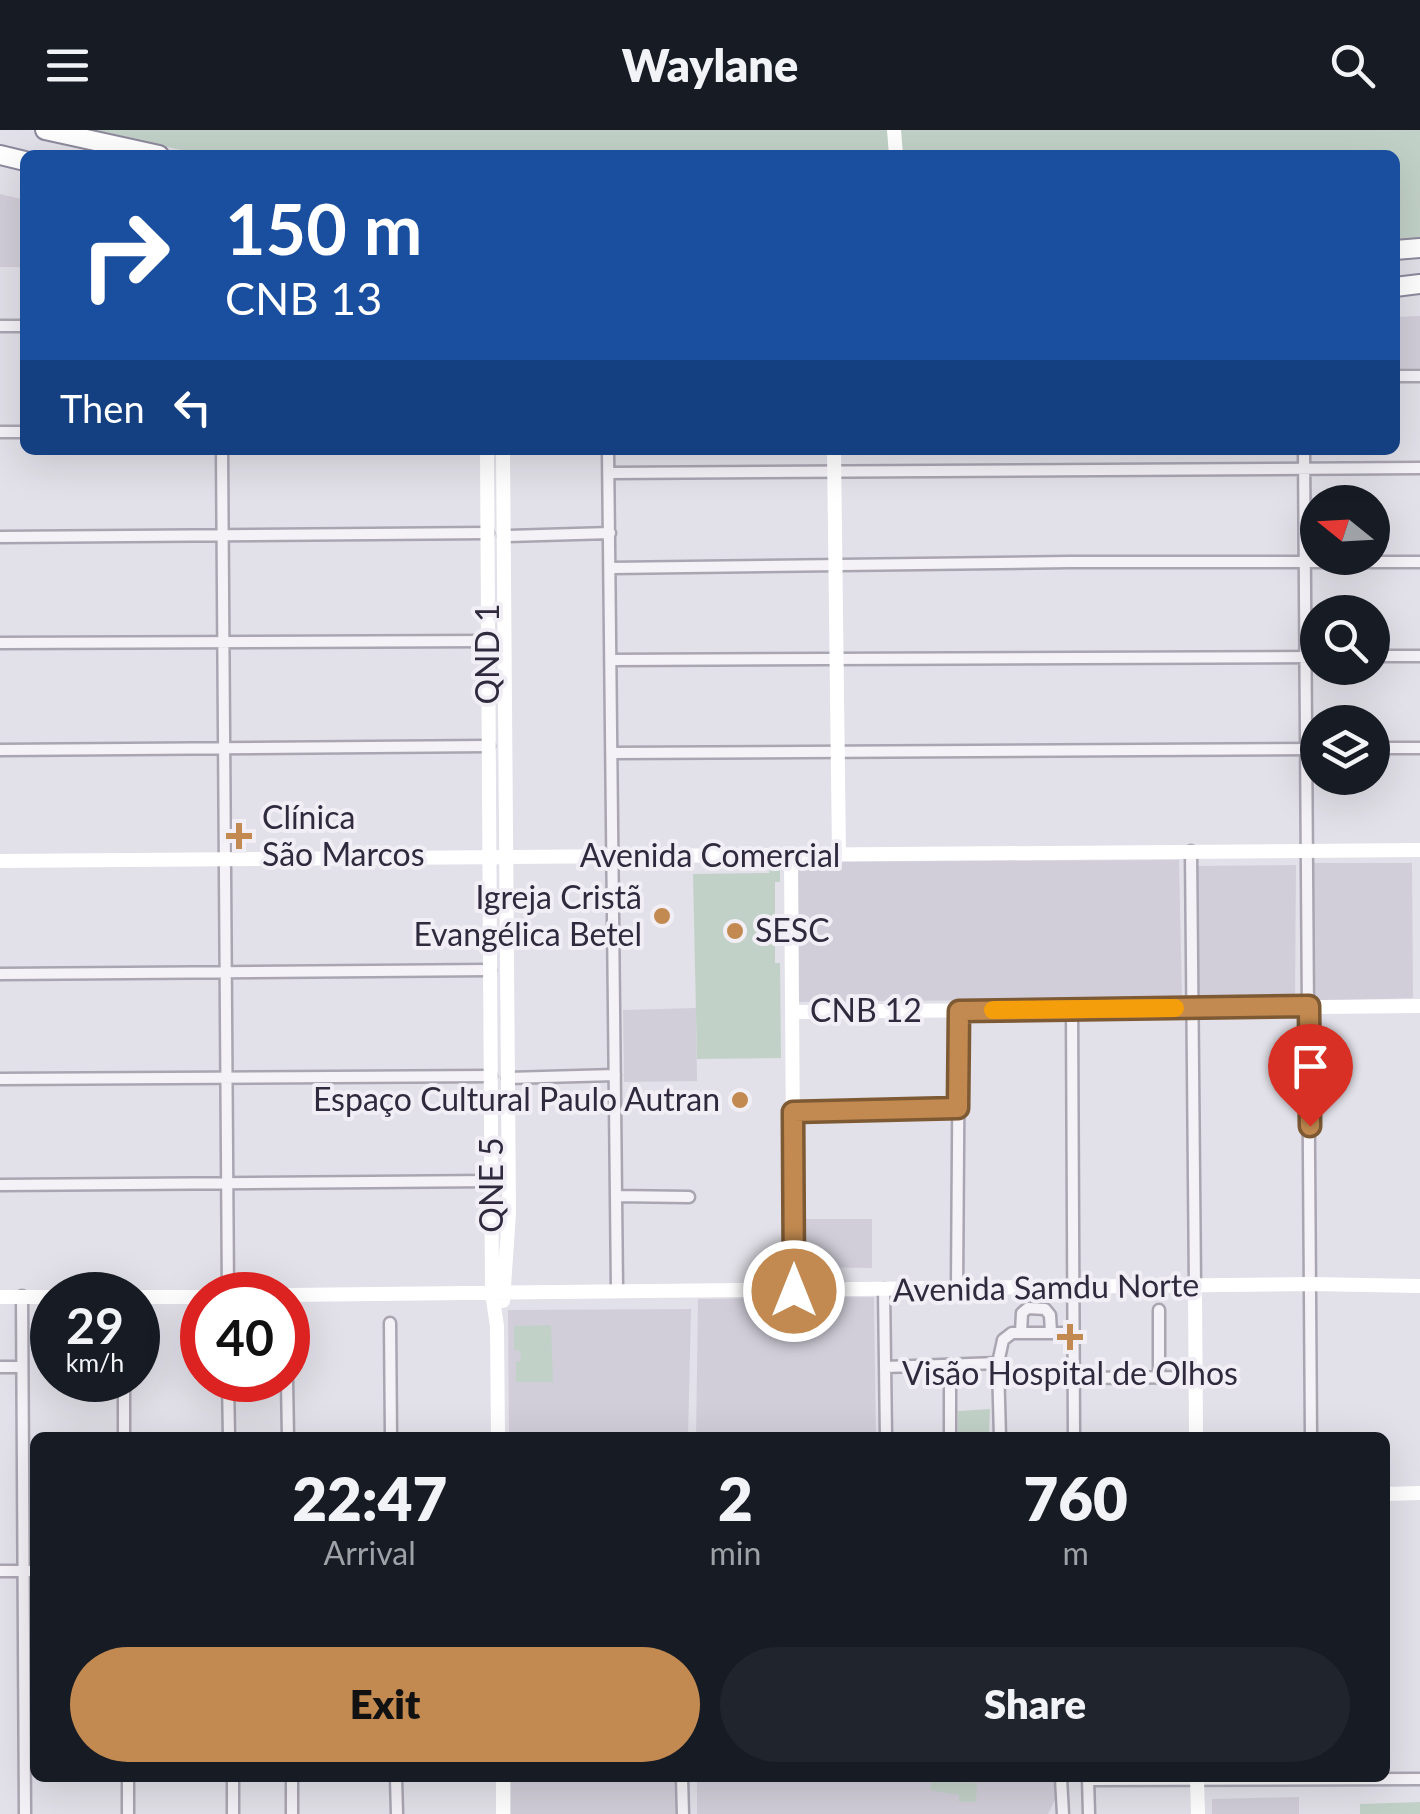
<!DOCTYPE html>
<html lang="en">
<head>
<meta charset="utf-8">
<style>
  body { margin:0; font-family:Lato,sans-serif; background:#20242c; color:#f1f3f6; height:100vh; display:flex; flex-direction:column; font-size:38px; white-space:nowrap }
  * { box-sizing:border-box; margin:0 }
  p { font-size:32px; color:#9ea1a6 }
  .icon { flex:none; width:55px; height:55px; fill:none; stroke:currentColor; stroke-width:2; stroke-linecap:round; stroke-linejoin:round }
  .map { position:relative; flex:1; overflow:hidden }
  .side { position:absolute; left:30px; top:1302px; width:1360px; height:350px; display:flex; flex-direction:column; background:#171b24; border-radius:15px; box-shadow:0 10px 40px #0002 }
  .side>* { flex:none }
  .banner { position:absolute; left:20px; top:20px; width:1380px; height:305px; border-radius:15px; box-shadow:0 10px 40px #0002; background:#1a4fa0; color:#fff; overflow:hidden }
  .needle { width:65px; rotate:288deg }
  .buttons { position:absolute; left:1300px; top:355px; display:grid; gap:20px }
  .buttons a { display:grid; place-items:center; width:90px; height:90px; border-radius:50%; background:#171b24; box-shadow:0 10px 40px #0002; font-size:50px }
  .speed { position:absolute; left:30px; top:1142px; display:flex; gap:20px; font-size:50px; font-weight:700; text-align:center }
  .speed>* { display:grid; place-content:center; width:130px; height:130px; border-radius:50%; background:#171b24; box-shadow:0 10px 40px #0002; line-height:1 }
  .speed small { font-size:25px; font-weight:400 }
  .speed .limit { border:15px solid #d22; background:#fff; color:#111 }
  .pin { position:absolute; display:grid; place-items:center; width:85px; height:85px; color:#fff; margin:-102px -42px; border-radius:50% 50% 50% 0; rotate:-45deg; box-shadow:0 0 10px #0007 }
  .pin .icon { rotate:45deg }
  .me { position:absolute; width:110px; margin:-55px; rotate:0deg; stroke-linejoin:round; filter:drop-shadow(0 0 8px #0008) }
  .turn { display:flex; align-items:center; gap:35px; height:210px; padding:0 40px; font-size:45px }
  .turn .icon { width:130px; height:130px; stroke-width:2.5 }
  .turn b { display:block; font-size:70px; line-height:85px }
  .then { display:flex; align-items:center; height:95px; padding:0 40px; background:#0003; gap:20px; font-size:38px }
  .eta { display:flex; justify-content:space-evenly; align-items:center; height:170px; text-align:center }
  .eta b { font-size:60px; font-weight:800; line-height:70px }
  .button { display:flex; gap:20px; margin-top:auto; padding:20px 40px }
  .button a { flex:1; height:115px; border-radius:60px; background:#c28a50; color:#111; font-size:40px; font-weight:800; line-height:115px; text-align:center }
  .button a+a { background:#20242c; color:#f1f3f6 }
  header { display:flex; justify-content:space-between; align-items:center; height:130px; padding:0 40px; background:#171b24; font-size:45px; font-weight:800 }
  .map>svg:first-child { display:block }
</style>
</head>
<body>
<header><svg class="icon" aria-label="menu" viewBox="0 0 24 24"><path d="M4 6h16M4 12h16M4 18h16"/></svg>Waylane<svg class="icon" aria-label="search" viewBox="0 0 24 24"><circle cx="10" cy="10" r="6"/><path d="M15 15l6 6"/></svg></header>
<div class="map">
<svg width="1420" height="1684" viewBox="0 0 1420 1684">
  <rect width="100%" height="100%" fill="#e2e0e8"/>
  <path fill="#d1ced9" d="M0,64L25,70V137H0Z
    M1420,186V238H1395V187Z
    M1179,730L1182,868L796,872L794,732Z
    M1314,733H1412L1413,868L1314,871Z
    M1296,735L1295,871L1197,869L1195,736Z
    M696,878L697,951L624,952L623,880Z
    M800,1089H872V1138L800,1137Z
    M874,1167L876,1307L696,1308L698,1169Z
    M691,1179L688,1307H509L508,1180Z
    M511,1648H676V1684H511Z
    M697,1648H1057L1056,1668L1048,1684H697Z
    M1299,1667V1684H1212V1669Z"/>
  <path fill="#c2d1c8" d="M89,0H1420V110L1395,112V25H204Z
    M770,737H780V752H775V833H780L781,928L697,929L693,744L769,743Z
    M551,1195L553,1252H516V1231H521L520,1221L514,1220V1196Z
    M990,1279L989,1302H958V1281Z
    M931,1652L977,1653L976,1672H959V1665L930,1660Z
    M1420,1672V1684H1360V1674Z"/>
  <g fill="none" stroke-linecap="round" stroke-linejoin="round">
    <g stroke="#a9a6b2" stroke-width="15">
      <path id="street" d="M0,196H25
        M1395,246H1420
        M0,302H25
        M222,320L228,1165
        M608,320L617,1160
        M1304,320L1311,1308
        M609,343L1420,338
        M504,406L610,403
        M0,407L488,403
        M611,438L1069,432H1420
        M0,513L488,511
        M1372,526H1420
        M611,530L1318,527
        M1372,618H1420
        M0,620L489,616
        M612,623L1318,619
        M1191,721L1195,1157
        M0,844L490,840
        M1072,879L1074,1308
        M508,948L615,945
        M0,949L491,946
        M793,982L958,978
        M0,1055L491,1051
        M616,1066L689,1067
        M957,1158L959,881
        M884,1159L886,1308
        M22,1166L25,1684
        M1159,1180V1248
        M390,1193L391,1308
        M1021,1203L1022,1183L1028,1178L1045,1179L1050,1185L1051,1203
        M0,1237H21
        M886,1237L998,1233
        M1074,1248L1196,1247
        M228,1250L229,1308
        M287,1250L288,1308
        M124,1308V1250
        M950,1308V1235
        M1000,1308L998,1233L1003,1210L1012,1203H1074
        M0,1441H35
        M128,1648V1684
        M233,1648V1684
        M292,1648V1684
        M396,1648L397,1684
        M682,1648L683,1684
        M1061,1648L1063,1684
        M1088,1648L1089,1684
        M1088,1650L1420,1649"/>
    </g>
    <g stroke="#8e899d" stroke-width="22">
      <path id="highway" d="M45,0L159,25
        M0,25L25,31
        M1395,120L1420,118
        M1395,157L1420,154"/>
    </g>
    <use href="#street" stroke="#f4f2f6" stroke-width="10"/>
    <path stroke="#fff" stroke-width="14" d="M894,0L896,25
      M487,320L492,1163L497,1196L498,1308
      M834,320L839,725
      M791,726L794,1161
      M0,731L1420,720
      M792,882L1420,876
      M1195,1157L1196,1308
      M286,1165L1310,1154L1420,1156
      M0,1167H52
      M138,1167H202
      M503,1171L509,1083L503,320
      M1385,1364L1420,1363
      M1197,1648L1198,1684
      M503,1684V1648"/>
    <use href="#highway" stroke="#fff" stroke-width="18"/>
  </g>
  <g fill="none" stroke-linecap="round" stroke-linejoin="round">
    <g stroke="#7e5a34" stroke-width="25">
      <path id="route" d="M794,1161L793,982L958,978L959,881L1309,876L1310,996"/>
    </g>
    <use href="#route" stroke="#c28a50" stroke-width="18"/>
    <path stroke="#f59e0b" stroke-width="18" d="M993,880L1175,878"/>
  </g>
  <g fill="#c28a50" stroke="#f1eff5" stroke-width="4">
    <path d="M234 691h10v10h10v10h-10v10h-10v-10h-10v-10h10z"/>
    <circle cx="662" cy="786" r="10"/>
    <circle cx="735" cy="801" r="10"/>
    <circle cx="740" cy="970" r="10"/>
    <path d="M1065 1192h10v10h10v10h-10v10h-10v-10h-10v-10h10z"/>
  </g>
  <g text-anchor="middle" stroke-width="8" stroke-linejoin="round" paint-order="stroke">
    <g font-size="32" fill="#302a3e" stroke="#f1eff5">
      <text transform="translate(488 524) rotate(-90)" y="11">QND 1</text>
      <text x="710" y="737">Avenida Comercial</text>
      <text x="866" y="892">CNB 12</text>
      <text transform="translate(492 1055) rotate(-90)" y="11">QNE 5</text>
      <text transform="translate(1046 1158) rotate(-1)" y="11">Avenida Samdu Norte</text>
    </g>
    <g font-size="32" fill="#302a3e" stroke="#f1eff5" text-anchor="start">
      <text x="262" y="699">Clínica<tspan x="262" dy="37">São Marcos</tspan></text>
      <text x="642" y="779" text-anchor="end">Igreja Cristã<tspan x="642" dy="37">Evangélica Betel</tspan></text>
      <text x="755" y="812">SESC</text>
      <text x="720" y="981" text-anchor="end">Espaço Cultural Paulo Autran</text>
      <text x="1070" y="1255" text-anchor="middle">Visão Hospital de Olhos</text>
    </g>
  </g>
</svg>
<div class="buttons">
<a><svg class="needle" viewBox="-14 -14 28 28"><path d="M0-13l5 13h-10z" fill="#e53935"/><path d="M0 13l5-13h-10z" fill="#9ea1a6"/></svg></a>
<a><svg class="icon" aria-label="search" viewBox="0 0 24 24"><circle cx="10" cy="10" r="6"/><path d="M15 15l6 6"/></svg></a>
<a><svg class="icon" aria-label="layers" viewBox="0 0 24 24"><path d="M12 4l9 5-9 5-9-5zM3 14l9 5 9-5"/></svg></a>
</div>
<div class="speed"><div>29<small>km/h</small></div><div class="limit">40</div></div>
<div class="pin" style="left:1310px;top:996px;background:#d93025"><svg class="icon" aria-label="arrive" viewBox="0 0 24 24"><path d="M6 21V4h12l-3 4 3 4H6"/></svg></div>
<svg class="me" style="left:794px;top:1161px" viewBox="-20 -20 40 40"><circle r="17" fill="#c28a50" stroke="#fff" stroke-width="3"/><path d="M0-11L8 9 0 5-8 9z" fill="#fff"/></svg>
<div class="banner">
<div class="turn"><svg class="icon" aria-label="right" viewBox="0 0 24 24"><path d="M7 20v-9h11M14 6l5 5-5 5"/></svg><div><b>150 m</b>CNB 13</div></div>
<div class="then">Then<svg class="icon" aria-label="left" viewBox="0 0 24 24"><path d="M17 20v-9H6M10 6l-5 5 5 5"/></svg></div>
</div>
<section class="side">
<div class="eta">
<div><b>22:47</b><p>Arrival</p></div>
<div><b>2</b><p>min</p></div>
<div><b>760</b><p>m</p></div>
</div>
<div class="button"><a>Exit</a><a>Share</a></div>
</section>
</div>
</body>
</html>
